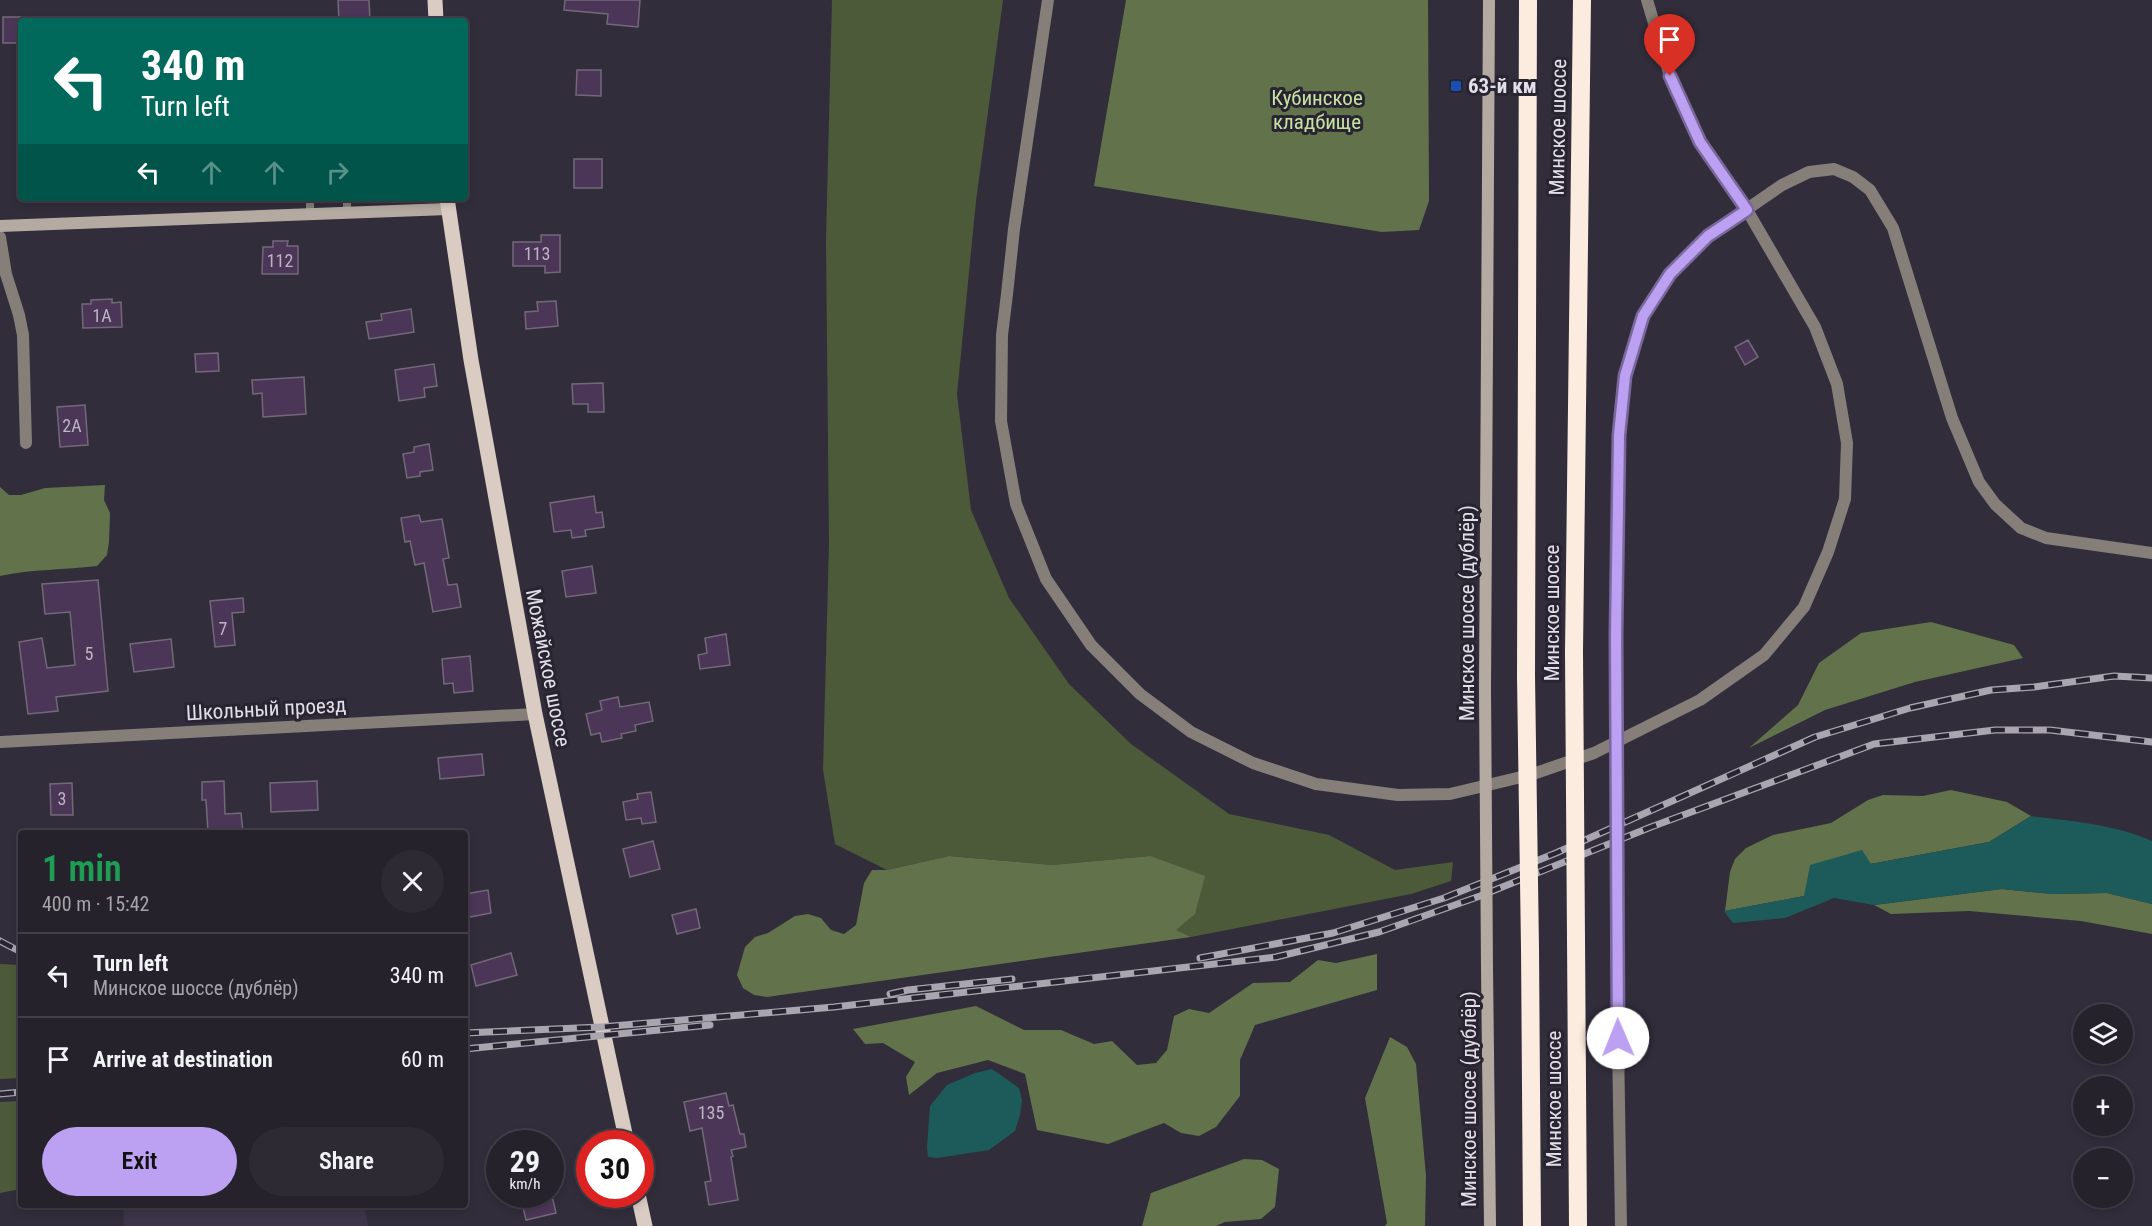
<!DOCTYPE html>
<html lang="en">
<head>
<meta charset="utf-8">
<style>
  body { margin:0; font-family:"Roboto Condensed",sans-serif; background:#2e2a34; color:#f1f3f6; height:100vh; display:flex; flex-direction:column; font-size:22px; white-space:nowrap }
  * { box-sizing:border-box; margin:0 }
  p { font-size:20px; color:#a4a4a9 }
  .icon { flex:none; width:33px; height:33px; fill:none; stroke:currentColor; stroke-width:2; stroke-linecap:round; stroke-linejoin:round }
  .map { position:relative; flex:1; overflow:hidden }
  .details { position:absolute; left:18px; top:830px; width:450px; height:378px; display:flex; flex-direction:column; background:#26222c; border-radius:6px; box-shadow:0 3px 9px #0003,0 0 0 2px #423f48 }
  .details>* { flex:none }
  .guide { position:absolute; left:18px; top:18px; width:450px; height:183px; border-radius:6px; box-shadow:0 3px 9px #0003,0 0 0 2px #423f48; background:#00695c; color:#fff; overflow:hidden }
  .fabs { position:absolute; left:2073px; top:1004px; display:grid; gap:12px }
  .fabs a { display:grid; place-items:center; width:60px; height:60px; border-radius:50%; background:#26222c; box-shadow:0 3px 9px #0003,0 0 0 2px #423f48; font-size:30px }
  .speed { position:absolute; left:486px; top:1130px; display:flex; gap:12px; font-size:30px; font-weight:700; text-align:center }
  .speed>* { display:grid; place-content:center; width:78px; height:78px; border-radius:50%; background:#26222c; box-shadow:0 3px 9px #0003,0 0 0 2px #423f48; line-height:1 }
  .speed small { font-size:15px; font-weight:400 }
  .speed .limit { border:9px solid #d22; background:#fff; color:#111 }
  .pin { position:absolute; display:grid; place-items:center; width:51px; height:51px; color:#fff; margin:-62px -26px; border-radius:50% 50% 50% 0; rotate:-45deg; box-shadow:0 0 6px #0007 }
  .pin .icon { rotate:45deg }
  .me { position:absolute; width:66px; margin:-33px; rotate:359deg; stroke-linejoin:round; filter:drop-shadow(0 0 4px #0008) }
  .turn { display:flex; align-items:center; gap:21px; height:126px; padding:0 24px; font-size:27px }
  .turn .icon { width:78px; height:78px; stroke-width:2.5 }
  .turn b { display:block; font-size:42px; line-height:51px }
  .lanes { display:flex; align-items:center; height:57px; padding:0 24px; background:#0003; justify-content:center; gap:30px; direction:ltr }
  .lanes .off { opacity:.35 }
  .round { display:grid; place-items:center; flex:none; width:63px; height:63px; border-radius:32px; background:#2e2a34 }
  .head { display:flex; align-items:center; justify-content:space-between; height:102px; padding:0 24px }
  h1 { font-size:36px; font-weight:600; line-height:45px; color:#1e9e55 }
  .button { display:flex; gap:12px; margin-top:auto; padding:12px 24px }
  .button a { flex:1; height:69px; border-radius:36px; background:#bca0f2; color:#111; font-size:24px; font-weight:600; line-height:69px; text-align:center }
  .button a+a { background:#2e2a34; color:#f1f3f6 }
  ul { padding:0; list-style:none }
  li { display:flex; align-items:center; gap:18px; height:84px; padding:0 24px; border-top:2px solid #423f48 }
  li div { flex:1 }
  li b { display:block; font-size:22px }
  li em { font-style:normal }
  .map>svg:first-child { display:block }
</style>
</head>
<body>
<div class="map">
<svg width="2152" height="1226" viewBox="0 0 2152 1226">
  <rect width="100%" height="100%" fill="#322d3b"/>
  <path fill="#3c3549" d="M123,1205H364L368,1226H124Z"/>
  <path fill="#4d5a3a" d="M832,0H1003L976,201L957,394L971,510L1009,598L1069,684L1131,744L1229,814L1329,835L1395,870L1453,862L1451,881L1411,894L1191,937L1176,931L1150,856L1052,865L949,856L887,870L835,844L823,770L829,544L826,239Z
    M0,964L21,965V1078L0,1079Z
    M21,1101V1189L0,1193V1102Z"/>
  <path fill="#62724b" d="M1126,0H1428L1429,201L1419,230L1382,232L1094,186Z
    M105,485L104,500L110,513L109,542L107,555L97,566C64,570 32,569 0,576V487L9,495H21L45,488Z
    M1931,622L2014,645L2023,658L1915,682L1825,710L1749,748L1798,705L1819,663L1861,633Z
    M1951,790L2007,802L2031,816L1989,842L1870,864L1804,896L1725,911L1730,872L1735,859L1746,848L1773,835L1831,823L1868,800L1883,795L1923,796Z
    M949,856L1052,865L1150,856L1205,876L1195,914L1176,930L1191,937L767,997L754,995L743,988L737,975L745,947L755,937L768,933L795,916L808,914L821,918L831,930L844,934L856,925L864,883L872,870H887Z
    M2002,889L2052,894L2107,893L2152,904V934L2081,921L1969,911L1891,914L1874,905Z
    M1377,954V990L1255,1025L1240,1060V1096L1216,1127L1199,1136L1181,1133L1164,1123L1108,1144L1037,1130L1025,1074L988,1060L937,1073L909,1095L906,1077L915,1062L883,1043L865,1044L853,1029L976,1006L1024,1030H1061L1094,1044L1112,1041L1137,1065L1156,1063L1167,1050L1174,1016L1189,1009L1209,1013L1253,983L1290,982L1318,960L1336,963Z
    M1390,1037L1407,1047L1416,1064L1426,1176L1425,1226H1385L1387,1223L1365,1098Z
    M1244,1159L1262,1160L1279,1169L1275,1207L1261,1219L1225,1222L1216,1226H1142L1151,1193Z"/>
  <path fill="#1d5b5b" d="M2031,816C2070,821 2115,824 2152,841V904L2107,893L2052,894L2002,889L1874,905L1834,898L1785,918L1733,923L1724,911L1804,896L1810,865L1862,850L1871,864L1989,842Z
    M992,1069L1019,1088L1022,1100L1020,1115L1015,1131L989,1150L937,1158L928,1157L927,1147L930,1106L947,1085L975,1073Z"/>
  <path fill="#4c3658" stroke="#726978" stroke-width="1.5" d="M338,0H369L370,21H339Z
    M565,0H640L638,27L607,24L608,14L564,10Z
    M3,17H21V43H3Z
    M577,70H601V96L576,95Z
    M574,159H602V188H574Z
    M541,235H560V272L545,273V266H513V242H541Z
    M273,241H288L287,246H298V274H262L263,247H273Z
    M112,299V303L121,302L122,327L83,328L82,304H91V300Z
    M556,301L558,326L526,329L525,312L538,311L537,302Z
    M411,309L414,332L369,339L366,322L382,320L381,314Z
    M1748,340L1758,357L1745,365L1735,347Z
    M218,353L219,371L196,372L195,354Z
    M434,364L437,386L424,388L425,397L399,401L395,370Z
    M304,377L306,414L263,417L262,393L253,394L252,380Z
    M603,383L604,412H588V404H573L572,384Z
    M85,405L88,445L60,447L57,407Z
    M429,444L433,470L420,472V476L407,478L403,454L414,452V447Z
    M594,496L596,513L602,512L604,527L585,530L586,536L572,538L571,530L554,532L550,503Z
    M419,515L421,522L442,519L449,558L443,559L448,585L457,584L461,607L433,612L424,563L415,565L410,541L405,542L401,518Z
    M592,566L596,593L566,597L562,571Z
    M98,580L108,691L56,697L58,711L28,714L19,642L42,638L47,668L75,665L70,612L45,614L42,584Z
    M243,598L244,612L232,613L235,645L215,647L210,601Z
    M726,634L730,665L700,669L698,655L707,653L705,638Z
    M171,639L174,667L134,672L130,644Z
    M470,656L473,691L454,693L453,683L444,684L442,659Z
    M618,697L620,707L649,702L653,721L635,725L636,731L621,734L622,738L602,742L600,733L591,735L586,714L602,710L600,701Z
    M482,754L484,775L440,779L438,758Z
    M224,781L225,814L241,813L243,832H208L206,800H202V782Z
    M317,781L318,810L271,812L270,783Z
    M72,783L73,815H51L50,784Z
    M651,792L656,822L642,824L641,818L626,820L623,802L638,799L637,794Z
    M653,841L660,869L630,877L623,849Z
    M488,890L491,913L465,918V894Z
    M696,909L700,928L677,934L672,915Z
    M511,953L517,975L476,986L471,965Z
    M726,1093L729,1106L733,1105L740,1134H744L746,1147L731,1150L733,1156L731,1157L738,1200L709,1205L705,1182L711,1181L702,1128L690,1131L684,1102Z
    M551,1192L556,1213L526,1220L521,1199L550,1194Z"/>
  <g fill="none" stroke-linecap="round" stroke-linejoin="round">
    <path stroke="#857e79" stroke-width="8" d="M310,198V215
      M347,198V214"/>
    <path stroke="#857e79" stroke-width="12" d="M1048,0L1014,229L1007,294L1002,335L1001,421L1016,504L1046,579L1091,645L1140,694L1191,732L1253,763L1316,784L1398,795L1450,794L1530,775L1594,753L1700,700L1764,655L1804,607L1828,552L1845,499L1847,443L1837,384L1815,327L1747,210L1700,142L1670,76L1647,0
      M0,237L6,274L19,315L23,335L26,443
      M1616,637L1619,435L1625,376L1643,316L1670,274L1708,236L1782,185L1809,172L1834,169L1853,177L1870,190L1893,228L1952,418L1979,482L1995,504L2021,528L2046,538L2152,553
      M0,742L535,714
      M1616,920L1621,1226"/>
    <path stroke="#b5aaa2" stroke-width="12" d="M0,226L448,209
      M1485,689L1489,0
      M1487,968L1490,1226"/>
    <path stroke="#daccc2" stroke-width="15" d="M435,0L436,21
      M447,198L471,360L535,714L627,1143
      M638,1194L645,1226"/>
    <path stroke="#fcebdf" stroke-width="18" d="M1574,652L1582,0
      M1526,676L1528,0
      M1576,938L1578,1226
      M1530,948L1532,1226"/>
    <g stroke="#a9a6b0" stroke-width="7">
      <path id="rail" d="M0,941L21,952
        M1200,958L1333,933L1444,898L1556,853L1815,737L1910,708L1991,690L2034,687L2114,676L2152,678
        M890,994L908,990L1012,979
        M465,1033L601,1027L834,1007L1276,957L1379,932L1480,896L1651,827L1874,744L1995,730H2050L2152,742
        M465,1049L710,1025
        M0,1094L21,1092"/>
    </g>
    <use href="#rail" stroke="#282431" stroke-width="4.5" stroke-dasharray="14" stroke-linecap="butt"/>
    <path stroke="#857e79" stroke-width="12" d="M1616,637V920"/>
    <path stroke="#b5aaa2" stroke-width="12" d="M1485,689L1487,968"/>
    <path stroke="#fcebdf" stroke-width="18" d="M1574,652L1576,938
      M1526,676L1530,948"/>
  </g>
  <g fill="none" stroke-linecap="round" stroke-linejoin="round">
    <g stroke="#7a689d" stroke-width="15">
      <path id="route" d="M1618,1038L1616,636L1619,435L1625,376L1643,316L1670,274L1708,236L1747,210L1700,142L1670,76"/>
    </g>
    <use href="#route" stroke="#bca0f2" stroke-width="10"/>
  </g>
  <rect fill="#1a4fb4" stroke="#282431" stroke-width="2" x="1450" y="80" width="12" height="12" rx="3"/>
  <g text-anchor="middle" stroke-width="6" stroke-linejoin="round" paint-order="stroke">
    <g font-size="18" fill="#bcb5c4">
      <text x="537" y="260">113</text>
      <text x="280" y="267">112</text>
      <text x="102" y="322">1А</text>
      <text x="72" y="432">2А</text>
      <text x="223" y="635">7</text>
      <text x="89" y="660">5</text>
      <text x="62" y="805">3</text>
      <text x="711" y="1119">135</text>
    </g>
    <g font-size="21" font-weight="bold" fill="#e2dfe8" stroke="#282431" text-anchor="start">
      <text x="1468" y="93">63-й км</text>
    </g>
    <g font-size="21" fill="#c7e3a1" stroke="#282431">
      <text x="1317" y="105">Кубинское<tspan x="1317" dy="24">кладбище</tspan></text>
    </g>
    <g font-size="21" fill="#e2dfe8" stroke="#282431">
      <text transform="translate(1558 127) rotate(-89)" y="7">Минское шоссе</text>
      <text transform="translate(1467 613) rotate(-90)" y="7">Минское шоссе (дублёр)</text>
      <text transform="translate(1552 613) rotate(-90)" y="7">Минское шоссе</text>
      <text transform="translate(548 668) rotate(79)" y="7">Можайское шоссе</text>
      <text transform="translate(266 709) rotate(-3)" y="7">Школьный проезд</text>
      <text transform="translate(1469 1099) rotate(-90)" y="7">Минское шоссе (дублёр)</text>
      <text transform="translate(1554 1099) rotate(-90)" y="7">Минское шоссе</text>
    </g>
  </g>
</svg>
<div class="fabs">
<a><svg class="icon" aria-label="layers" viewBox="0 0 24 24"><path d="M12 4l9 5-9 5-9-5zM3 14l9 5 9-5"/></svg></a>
<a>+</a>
<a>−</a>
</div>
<div class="speed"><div>29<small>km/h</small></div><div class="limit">30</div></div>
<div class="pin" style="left:1670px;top:76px;background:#d93025"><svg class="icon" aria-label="arrive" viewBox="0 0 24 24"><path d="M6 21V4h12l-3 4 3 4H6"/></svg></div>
<svg class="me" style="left:1618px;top:1038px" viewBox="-20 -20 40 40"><circle r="19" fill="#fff"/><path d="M0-13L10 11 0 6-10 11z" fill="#bca0f2"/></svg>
<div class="guide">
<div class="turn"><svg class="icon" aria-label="left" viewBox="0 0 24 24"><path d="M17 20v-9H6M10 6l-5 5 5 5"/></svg><div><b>340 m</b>Turn left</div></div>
<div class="lanes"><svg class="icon" aria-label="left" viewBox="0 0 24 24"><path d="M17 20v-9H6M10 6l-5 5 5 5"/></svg><svg class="icon off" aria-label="ahead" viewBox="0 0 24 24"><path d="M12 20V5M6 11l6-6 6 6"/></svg><svg class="icon off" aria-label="ahead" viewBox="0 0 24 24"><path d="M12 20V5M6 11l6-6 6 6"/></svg><svg class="icon off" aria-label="right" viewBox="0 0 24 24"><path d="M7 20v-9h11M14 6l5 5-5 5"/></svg></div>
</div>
<section class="details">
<div class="head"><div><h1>1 min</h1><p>400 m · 15:42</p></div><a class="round"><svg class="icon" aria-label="close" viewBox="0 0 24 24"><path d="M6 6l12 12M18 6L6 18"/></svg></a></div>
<ul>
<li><svg class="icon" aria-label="left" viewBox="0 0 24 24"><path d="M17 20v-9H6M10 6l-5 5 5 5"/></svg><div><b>Turn left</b><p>Минское шоссе (дублёр)</p></div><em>340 m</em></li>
<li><svg class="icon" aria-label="arrive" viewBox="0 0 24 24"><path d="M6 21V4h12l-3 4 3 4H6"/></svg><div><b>Arrive at destination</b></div><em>60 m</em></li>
</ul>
<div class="button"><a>Exit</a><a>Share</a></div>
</section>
</div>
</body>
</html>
